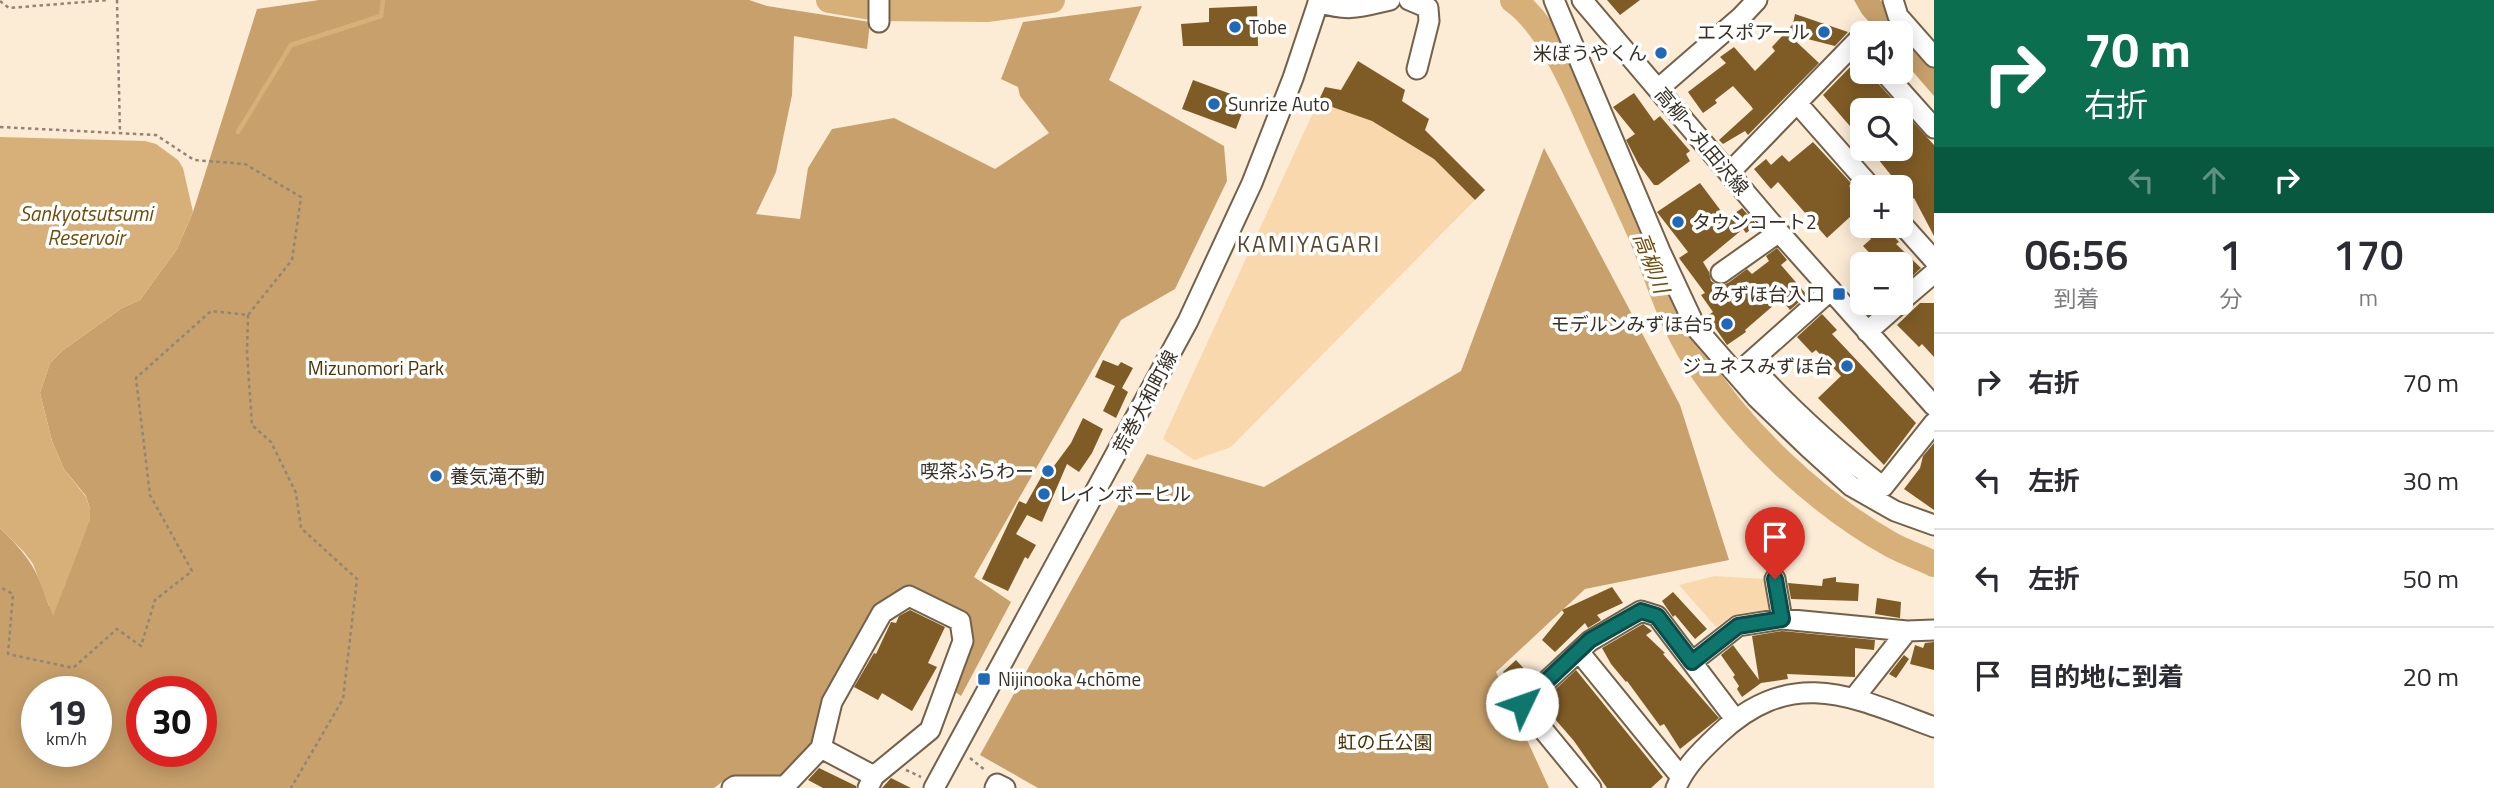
<!DOCTYPE html>
<html lang="ja">
<head>
<meta charset="utf-8">
<style>
  body { margin:0; font-family:"Titillium Web","Noto Sans JP",sans-serif; background:#f2f2f3; color:#2b2b33; height:100vh; display:flex; flex-direction:column; font-size:26px; white-space:nowrap }
  * { box-sizing:border-box; margin:0 }
  p { font-size:23px; color:#7c7c81 }
  .icon { flex:none; width:38px; height:38px; fill:none; stroke:currentColor; stroke-width:2; stroke-linecap:round; stroke-linejoin:round }
  .map { position:relative; flex:1; overflow:hidden }
  .side { display:flex; flex-direction:column; background:#fff; width:560px }
  .side>* { flex:none }
  .top-card { background:#0b6e4f; color:#fff; overflow:hidden }
  .fabs { position:absolute; left:1850px; top:21px; display:grid; gap:14px }
  .fabs a { display:grid; place-items:center; width:63px; height:63px; border-radius:10px; background:#fff; box-shadow:0 4px 18px #0003; font-size:35px }
  .speed { position:absolute; left:21px; top:676px; display:flex; gap:14px; font-size:35px; font-weight:700; text-align:center }
  .speed>* { display:grid; place-content:center; width:91px; height:91px; border-radius:50%; background:#fff; box-shadow:0 4px 18px #0003; line-height:1 }
  .speed small { font-size:18px; font-weight:400 }
  .speed .limit { border:10px solid #d22; background:#fff; color:#111 }
  .pin { position:absolute; display:grid; place-items:center; width:60px; height:60px; color:#fff; margin:-72px -30px; border-radius:50% 50% 50% 0; rotate:-45deg; box-shadow:0 0 7px #0007 }
  .pin .icon { rotate:45deg }
  .me { position:absolute; width:77px; margin:-38px; rotate:48deg; stroke-linejoin:round; filter:drop-shadow(0 0 5px #0008) }
  .turn { display:flex; align-items:center; gap:24px; height:147px; padding:0 35px; font-size:32px }
  .turn .icon { width:91px; height:91px; stroke-width:2.5 }
  .turn b { display:block; font-size:49px; line-height:60px }
  .lanes { display:flex; align-items:center; height:66px; padding:0 35px; background:#0003; justify-content:center; gap:35px; direction:ltr }
  .lanes .off { opacity:.35 }
  .eta { display:flex; justify-content:space-evenly; align-items:center; height:119px; text-align:center }
  .eta b { font-size:42px; font-weight:600; line-height:49px }
  ul { padding:0; list-style:none }
  li { display:flex; align-items:center; gap:21px; height:98px; padding:0 35px; border-top:2px solid #e1e1e2 }
  li div { flex:1 }
  li b { display:block; font-size:26px }
  li em { font-style:normal }
  main { display:flex; flex:1; min-height:0 }
  .map>svg:first-child { display:block }
</style>
</head>
<body>
<main>
<div class="map">
<svg width="1934" height="788" viewBox="0 0 1934 788">
  <rect width="100%" height="100%" fill="#fcebd5"/>
  <path fill="#f9d8ad" d="M1318,102L1369,119L1434,159L1475,200L1231,447L1194,460L1163,439Z
    M1715,576L1764,579L1769,608L1764,614L1732,616L1716,627L1679,585Z"/>
  <path fill="#c7a06b" fill-rule="evenodd" d="M319,0H749L767,6L870,22L867,49L794,36L792,95L776,172L756,214L800,219L808,168L832,129L894,118L995,169L1049,133L1020,96L1018,87L1001,79L1023,22L1142,6L1109,80L1224,146L1227,181L1175,289L1121,320L974,577L1011,602L961,696L954,691L973,634L970,619L912,586L877,610L815,742L783,779L730,776L714,788H0V528C28,556 37,568 49,606L90,519V509L86,496L64,469L52,441L40,393L50,363L62,351L122,308L140,300L177,249L193,212L257,9ZM37,691H96V751H37ZM142,691H201V751H142Z
    M1854,0H1880L1934,66V96L1901,58L1900,33H1879L1862,14Z
    M1544,148L1680,405L1729,560L1585,589L1496,672L1549,788H1038L980,755L1147,454L1264,487L1461,371Z"/>
  <path fill="#d7af79" d="M0,137L145,141L156,144L178,160L183,168L193,212L177,249L140,300L122,308L62,351L50,363L40,393L52,441L64,469L86,497L90,509V519L84,536L53,616L33,564L24,552L0,528Z"/>
  <g fill="none" stroke-linecap="round" stroke-linejoin="round">
    <path stroke="#d7af79" stroke-width="4.5" d="M238,132L291,45L381,16L383,0"/>
    <path stroke="#d7af79" stroke-width="26" d="M829,0L877,8L988,9L1052,0
      M1513,0C1550,26 1578,94 1596,135C1611,169 1627,203 1642,237C1658,278 1671,322 1695,359C1741,431 1815,502 1890,544C1904,552 1920,557 1934,564"/>
  </g>
  <path fill="#7f5c26" d="M1607,0H1640L1620,15Z
    M1257,6L1258,46H1183L1181,24L1209,22V8Z
    M1795,14L1848,32L1835,46L1788,34L1819,63L1748,135L1745,131L1723,144L1719,140L1753,109L1751,106L1733,86L1715,100L1717,103L1703,113L1688,92L1726,63L1720,57L1734,47L1755,71L1775,51L1772,47L1793,24Z
    M1858,59H1862V72H1872L1875,80L1934,145V236L1914,198L1911,200L1870,149H1900V110H1862V140L1823,95Z
    M1358,61L1405,90L1402,101L1429,119L1425,130L1485,190L1475,200L1434,159L1372,121L1318,102L1325,87L1341,90Z
    M1193,80L1247,100L1236,129L1182,109Z
    M1634,93L1654,121L1660,116L1690,151L1686,154L1690,161L1658,185H1654L1639,165L1626,140L1635,134L1613,107Z
    M1813,142L1852,184L1849,186L1862,199V226H1881L1885,232L1888,230L1899,242L1896,244L1921,268L1910,278L1900,268V264H1880L1863,246L1871,239L1851,216L1827,238L1778,182L1771,189L1754,169L1766,159L1771,165L1782,155L1789,162Z
    M1700,183L1727,219L1742,208L1757,225L1746,233L1743,229L1703,262L1709,272L1711,281L1719,286L1728,283L1747,269L1752,274L1769,261L1766,256L1777,248L1787,260L1781,265L1807,295L1790,310L1781,299L1745,330L1746,332L1727,345L1707,316L1713,312L1701,295L1705,293L1679,258L1688,252L1657,212Z
    M1920,303H1934V357L1922,344L1919,347L1897,325Z
    M1822,314L1837,330L1832,334L1916,423L1884,465L1818,398L1841,376L1816,350L1812,353L1797,337Z
    M1103,360L1118,366L1121,362L1133,368L1122,388L1128,392L1116,418L1103,411L1115,386L1095,377Z
    M1083,418L1103,429L1092,453L1079,472L1067,464L1042,522L1027,515L1016,534L1036,545L1028,559L1025,557L1008,591L982,579L1019,501L1026,504L1049,463L1054,466L1071,443Z
    M1934,443V510L1904,489L1920,468L1923,456Z
    M1836,577V582L1859,584L1858,601L1791,599L1788,583L1822,586L1823,579Z
    M1612,587L1623,603L1597,615L1601,620L1588,628L1585,623L1555,652L1542,640L1564,613L1562,610Z
    M1673,592L1707,629L1695,639L1675,615L1673,617L1662,601Z
    M1877,598L1901,602L1900,618L1875,614Z
    M910,610L945,627L928,663L937,667L912,711L882,693L878,700L854,687L874,653L876,654L891,622L896,623L899,616Z
    M1643,624L1652,631L1646,635L1665,653L1663,654L1719,718L1680,749L1664,724L1660,726L1627,681L1626,682L1611,664L1602,648Z
    M1782,631L1875,640L1874,650L1855,648V677L1787,674L1788,679L1761,683L1742,697L1737,689L1739,686L1733,677L1735,675L1721,655L1733,645L1759,680L1752,636Z
    M1934,642V670L1910,664L1915,645L1923,648L1925,643Z
    M1904,655L1909,659L1896,678L1889,674Z
    M1516,660L1530,675L1514,689L1503,672Z
    M1576,670L1663,777L1651,788H1607L1574,741L1541,703Z
    M819,768L856,786V788H823L808,780Z
    M891,778L911,788H882Z"/>
  <g fill="none" stroke-linecap="round" stroke-linejoin="round">
    <g stroke="#736149" stroke-width="23">
      <path id="minor" d="M879,0V22
        M1409,0L1428,8L1429,21L1417,69
        M1554,0L1660,251L1696,328L1757,398L1809,448L1851,486L1895,511L1934,525
        M1582,0L1779,232L1934,406
        M1893,0L1898,16L1934,57
        M1318,2C1349,12 1360,7 1390,0
        M1884,72L1934,128
        M1658,89L1741,17L1757,0
        M1797,103L1871,187
        M1729,173L1857,41L1862,47
        M1900,222L1934,260
        M1721,273L1779,232
        M1831,290L1749,363C1790,409 1835,449 1883,487L1934,423
        M1900,302L1934,273
        M1867,332L1900,303
        M1775,579L1782,619
        M1907,631L1934,630
        M1580,653L1681,777
        M1692,662L1738,626L1782,619L1907,631L1854,698
        M821,748L874,776
        M732,788L735,786H785L821,748L832,702L882,613L909,596L960,621L963,641L930,730L874,776L868,788
        M934,788L1188,321L1252,183L1293,78L1319,0
        M995,788L997,784L1005,788
        M1591,788L1522,704L1590,641L1641,611L1657,616L1735,719
        M1676,788C1685,766 1702,750 1719,734C1792,665 1853,697 1934,727"/>
    </g>
    <path stroke="#918575" stroke-width="2.5" stroke-dasharray="3.5 3.5" stroke-linecap="butt" d="M117,0L120,134
      M0,1L9,8L109,0
      M0,127L156,135L194,160L245,164L301,197L292,260L248,315L211,311L136,378L150,495L192,571L155,600L141,646L117,629L73,668L8,654L13,594L0,587
      M248,315L247,352L252,425L271,442L296,493L301,528L357,579L343,699L291,788
      M970,758L986,771
      M906,770L921,777"/>
    <use href="#minor" stroke="#fff" stroke-width="19"/>
  </g>
  <g fill="none" stroke-linecap="round" stroke-linejoin="round">
    <g stroke="#0a4d48" stroke-width="18">
      <path id="route" d="M1522,704L1590,640L1641,611L1657,616L1692,662L1738,626L1782,619L1775,579"/>
    </g>
    <use href="#route" stroke="#0f766e" stroke-width="12"/>
  </g>
  <g fill="#2068b8" stroke="#fff" stroke-width="2.5">
    <circle cx="1235" cy="27" r="7"/>
    <circle cx="1824" cy="32" r="7"/>
    <circle cx="1661" cy="53" r="7"/>
    <circle cx="1214" cy="104" r="7"/>
    <circle cx="1678" cy="222" r="7"/>
    <rect x="1832" y="287" width="14" height="14" rx="3.5"/>
    <circle cx="1727" cy="324" r="7"/>
    <circle cx="1847" cy="366" r="7"/>
    <circle cx="1048" cy="471" r="7"/>
    <circle cx="436" cy="476" r="7"/>
    <circle cx="1044" cy="494" r="7"/>
    <rect x="977" y="672" width="14" height="14" rx="3.5"/>
  </g>
  <g text-anchor="middle" stroke-width="7" stroke-linejoin="round" paint-order="stroke">
    <g font-size="19" fill="#383025" stroke="#fff" text-anchor="start">
      <text x="1249" y="34">Tobe</text>
      <text x="1810" y="39" text-anchor="end">エスポアール</text>
      <text x="1647" y="60" text-anchor="end">米ぼうやくん</text>
      <text x="1228" y="111">Sunrize Auto</text>
      <text x="1692" y="229">タウンコート2</text>
      <text x="1825" y="301" text-anchor="end">みずほ台入口</text>
      <text x="1713" y="331" text-anchor="end">モデルンみずほ台5</text>
      <text x="1833" y="373" text-anchor="end">ジュネスみずほ台</text>
      <text x="1034" y="478" text-anchor="end">喫茶ふらわー</text>
      <text x="450" y="483">養気滝不動</text>
      <text x="1058" y="501">レインボーヒル</text>
      <text x="998" y="686">Nijinooka 4chōme</text>
    </g>
    <g font-size="19" fill="#383025" stroke="#fff">
      <text transform="translate(1702 141) rotate(50)" y="7">高柳～丸田沢線</text>
      <text transform="translate(1145 402) rotate(-62)" y="7">荒巻大和町線</text>
    </g>
    <g font-size="19" fill="#4c3204" stroke="#fff">
      <text x="376" y="375">Mizunomori Park</text>
      <text x="1385" y="749">虹の丘公園</text>
    </g>
    <g font-size="21" font-style="italic" fill="#724c08" stroke="#fff">
      <text x="86" y="221">Sankyotsutsumi<tspan x="86" dy="24">Reservoir</tspan></text>
      <text transform="translate(1651 263) rotate(69)" y="7">高柳川</text>
    </g>
    <g font-size="23" letter-spacing="2" fill="#5a4931" stroke="#fff">
      <text x="1309" y="252">KAMIYAGARI</text>
    </g>
  </g>
</svg>
<div class="fabs">
<a><svg class="icon" aria-label="sound" viewBox="0 0 24 24"><path d="M4 9h4l5-4v14l-5-4H4zM17 9q2 3 0 6"/></svg></a>
<a><svg class="icon" aria-label="search" viewBox="0 0 24 24"><circle cx="10" cy="10" r="6"/><path d="M15 15l6 6"/></svg></a>
<a>+</a>
<a>−</a>
</div>
<div class="speed"><div>19<small>km/h</small></div><div class="limit">30</div></div>
<div class="pin" style="left:1775px;top:579px;background:#d93025"><svg class="icon" aria-label="arrive" viewBox="0 0 24 24"><path d="M6 21V4h12l-3 4 3 4H6"/></svg></div>
<svg class="me" style="left:1522px;top:704px" viewBox="-20 -20 40 40"><circle r="19" fill="#fff"/><path d="M0-13L10 11 0 6-10 11z" fill="#0f766e"/></svg>
</div>
<section class="side">
<div class="top-card">
<div class="turn"><svg class="icon" aria-label="right" viewBox="0 0 24 24"><path d="M7 20v-9h11M14 6l5 5-5 5"/></svg><div><b>70 m</b>右折</div></div>
<div class="lanes"><svg class="icon off" aria-label="left" viewBox="0 0 24 24"><path d="M17 20v-9H6M10 6l-5 5 5 5"/></svg><svg class="icon off" aria-label="ahead" viewBox="0 0 24 24"><path d="M12 20V5M6 11l6-6 6 6"/></svg><svg class="icon" aria-label="right" viewBox="0 0 24 24"><path d="M7 20v-9h11M14 6l5 5-5 5"/></svg></div>
</div>
<div class="eta">
<div><b>06:56</b><p>到着</p></div>
<div><b>1</b><p>分</p></div>
<div><b>170</b><p>m</p></div>
</div>
<ul>
<li><svg class="icon" aria-label="right" viewBox="0 0 24 24"><path d="M7 20v-9h11M14 6l5 5-5 5"/></svg><div><b>右折</b></div><em>70 m</em></li>
<li><svg class="icon" aria-label="left" viewBox="0 0 24 24"><path d="M17 20v-9H6M10 6l-5 5 5 5"/></svg><div><b>左折</b></div><em>30 m</em></li>
<li><svg class="icon" aria-label="left" viewBox="0 0 24 24"><path d="M17 20v-9H6M10 6l-5 5 5 5"/></svg><div><b>左折</b></div><em>50 m</em></li>
<li><svg class="icon" aria-label="arrive" viewBox="0 0 24 24"><path d="M6 21V4h12l-3 4 3 4H6"/></svg><div><b>目的地に到着</b></div><em>20 m</em></li>
</ul>
</section>
</main>
</body>
</html>
